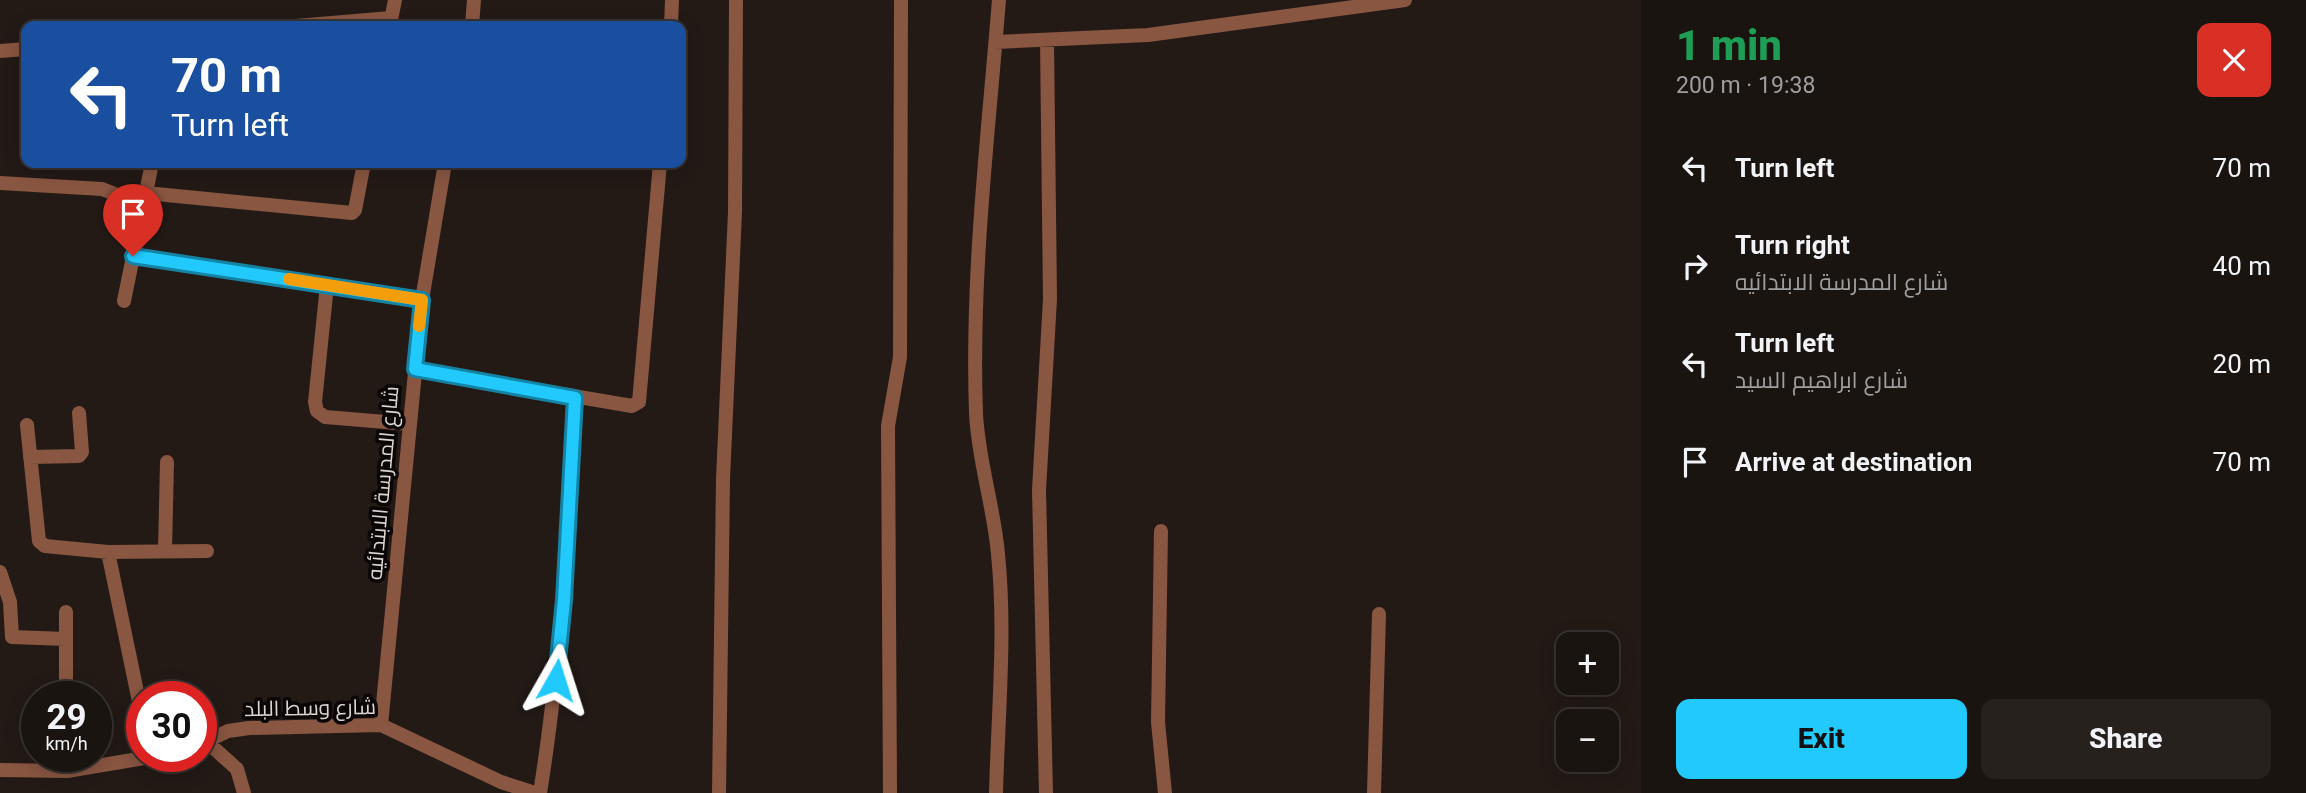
<!DOCTYPE html>
<html lang="en">
<head>
<meta charset="utf-8">
<style>
  body { margin:0; font-family:Roboto,Cairo,sans-serif; background:#27211e; color:#f1f3f6; height:100vh; display:flex; flex-direction:column; font-size:26px; white-space:nowrap }
  * { box-sizing:border-box; margin:0 }
  p { font-size:23px; color:#9f9e9f }
  .icon { flex:none; width:38px; height:38px; fill:none; stroke:currentColor; stroke-width:2; stroke-linecap:round; stroke-linejoin:round }
  .map { position:relative; flex:1; overflow:hidden }
  .drawer { display:flex; flex-direction:column; background:#1a1410; width:665px }
  .drawer>* { flex:none }
  .guide { position:absolute; left:21px; top:21px; width:665px; height:147px; border-radius:14px; box-shadow:0 4px 18px #0003,0 0 0 2px #383330; background:#1a4fa0; color:#fff; overflow:hidden }
  .fabs { position:absolute; left:1556px; top:632px; display:grid; gap:14px }
  .fabs a { display:grid; place-items:center; width:63px; height:63px; border-radius:14px; background:#1a1410; box-shadow:0 4px 18px #0003,0 0 0 2px #383330; font-size:35px }
  .speed { position:absolute; left:21px; top:681px; display:flex; gap:14px; font-size:35px; font-weight:700; text-align:center }
  .speed>* { display:grid; place-content:center; width:91px; height:91px; border-radius:50%; background:#1a1410; box-shadow:0 4px 18px #0003,0 0 0 2px #383330; line-height:1 }
  .speed small { font-size:18px; font-weight:400 }
  .speed .limit { border:10px solid #d22; background:#fff; color:#111 }
  .pin { position:absolute; display:grid; place-items:center; width:60px; height:60px; color:#fff; margin:-72px -30px; border-radius:50% 50% 50% 0; rotate:-45deg; box-shadow:0 0 7px #0007 }
  .pin .icon { rotate:45deg }
  .me { position:absolute; width:77px; margin:-38px; rotate:6deg; stroke-linejoin:round; filter:drop-shadow(0 0 5px #0008) }
  .turn { display:flex; align-items:center; gap:24px; height:147px; padding:0 35px; font-size:32px }
  .turn .icon { width:91px; height:91px; stroke-width:2.5 }
  .turn b { display:block; font-size:49px; line-height:60px }
  .round { display:grid; place-items:center; flex:none; width:74px; height:74px; border-radius:14px; background:#27211e }
  .head { display:flex; align-items:center; justify-content:space-between; height:119px; padding:0 35px }
  h1 { font-size:42px; font-weight:800; line-height:52px; color:#1e9e55 }
  .button { display:flex; gap:14px; margin-top:auto; padding:14px 35px }
  .button a { flex:1; height:80px; border-radius:14px; background:#21c9fd; color:#111; font-size:28px; font-weight:800; line-height:80px; text-align:center }
  .button a+a { background:#27211e; color:#f1f3f6 }
  ul { padding:0; list-style:none }
  li { display:flex; align-items:center; gap:21px; height:98px; padding:0 35px }
  li div { flex:1 }
  li b { display:block; font-size:26px }
  li em { font-style:normal }
  main { display:flex; flex:1; min-height:0 }
  .map>svg:first-child { display:block }
</style>
</head>
<body>
<main>
<div class="map">
<svg width="1641" height="793" viewBox="0 0 1641 793">
  <rect width="100%" height="100%" fill="#231a16"/>
  <g fill="none" stroke-linecap="round" stroke-linejoin="round">
    <path stroke="#895641" stroke-width="14" d="M390,25L395,0
      M296,26L391,18
      M472,26L474,0
      M671,26L672,0
      M996,42L1148,35L1405,0
      M0,51L26,49
      M0,183L102,189L143,205
      M146,193L352,213L355,210L364,163
      M133,256L422,300
      M327,285L315,402L317,411L325,417L410,424
      M124,301L152,163
      M415,369L632,406L639,402L660,163
      M27,425L39,541L45,546L108,552L207,551
      M30,457L79,456L82,452L79,413
      M1161,531L1158,722L1165,793
      M165,551L167,462
      M108,552L142,716
      M0,572L10,602L12,637L66,639
      M66,612V696
      M381,725L422,300L445,163
      M207,742L237,769L244,793
      M201,744L228,731L249,728L381,725L501,782L535,793
      M67,756V771
      M0,770L67,771L156,756
      M540,793C561,662 568,531 575,398
      M719,793L723,479L735,212L736,0
      M890,793L888,426L900,357L901,0
      M996,793C998,714 1006,633 998,554C994,507 978,460 976,413C971,275 988,137 999,0
      M1046,793L1039,490L1050,299L1047,40
      M1374,793L1379,614"/>
  </g>
  <g fill="none" stroke-linecap="round" stroke-linejoin="round">
    <g stroke="#1583a4" stroke-width="18">
      <path id="route" d="M133,256L422,300L415,369L575,398L564,600L556,680"/>
    </g>
    <use href="#route" stroke="#21c9fd" stroke-width="12"/>
    <path stroke="#f59e0b" stroke-width="12" d="M289,279L422,300L419,326"/>
  </g>
  <g text-anchor="middle" stroke-width="7" stroke-linejoin="round" paint-order="stroke">
    <g font-size="21" fill="#dbd4d2" stroke="#090605">
      <text transform="translate(383 483) rotate(-85)" y="7">شارع المدرسة الابتدائيه</text>
      <text transform="translate(310 708) rotate(-1)" y="7">شارع وسط البلد</text>
    </g>
  </g>
</svg>
<div class="fabs">
<a>+</a>
<a>−</a>
</div>
<div class="speed"><div>29<small>km/h</small></div><div class="limit">30</div></div>
<div class="pin" style="left:133px;top:256px;background:#d93025"><svg class="icon" aria-label="arrive" viewBox="0 0 24 24"><path d="M6 21V4h12l-3 4 3 4H6"/></svg></div>
<svg class="me" style="left:556px;top:680px" viewBox="-20 -20 40 40"><path d="M0-17L14 15 0 8-14 15z" fill="#21c9fd" stroke="#fff" stroke-width="4"/></svg>
<div class="guide">
<div class="turn"><svg class="icon" aria-label="left" viewBox="0 0 24 24"><path d="M17 20v-9H6M10 6l-5 5 5 5"/></svg><div><b>70 m</b>Turn left</div></div>
</div>
</div>
<section class="drawer">
<div class="head"><div><h1>1 min</h1><p>200 m · 19:38</p></div><a class="round" style="background:#d93025;color:#fff"><svg class="icon" aria-label="close" viewBox="0 0 24 24"><path d="M6 6l12 12M18 6L6 18"/></svg></a></div>
<ul>
<li><svg class="icon" aria-label="left" viewBox="0 0 24 24"><path d="M17 20v-9H6M10 6l-5 5 5 5"/></svg><div><b>Turn left</b></div><em>70 m</em></li>
<li><svg class="icon" aria-label="right" viewBox="0 0 24 24"><path d="M7 20v-9h11M14 6l5 5-5 5"/></svg><div><b>Turn right</b><p>شارع المدرسة الابتدائيه</p></div><em>40 m</em></li>
<li><svg class="icon" aria-label="left" viewBox="0 0 24 24"><path d="M17 20v-9H6M10 6l-5 5 5 5"/></svg><div><b>Turn left</b><p>شارع ابراهيم السيد</p></div><em>20 m</em></li>
<li><svg class="icon" aria-label="arrive" viewBox="0 0 24 24"><path d="M6 21V4h12l-3 4 3 4H6"/></svg><div><b>Arrive at destination</b></div><em>70 m</em></li>
</ul>
<div class="button"><a>Exit</a><a>Share</a></div>
</section>
</main>
</body>
</html>
